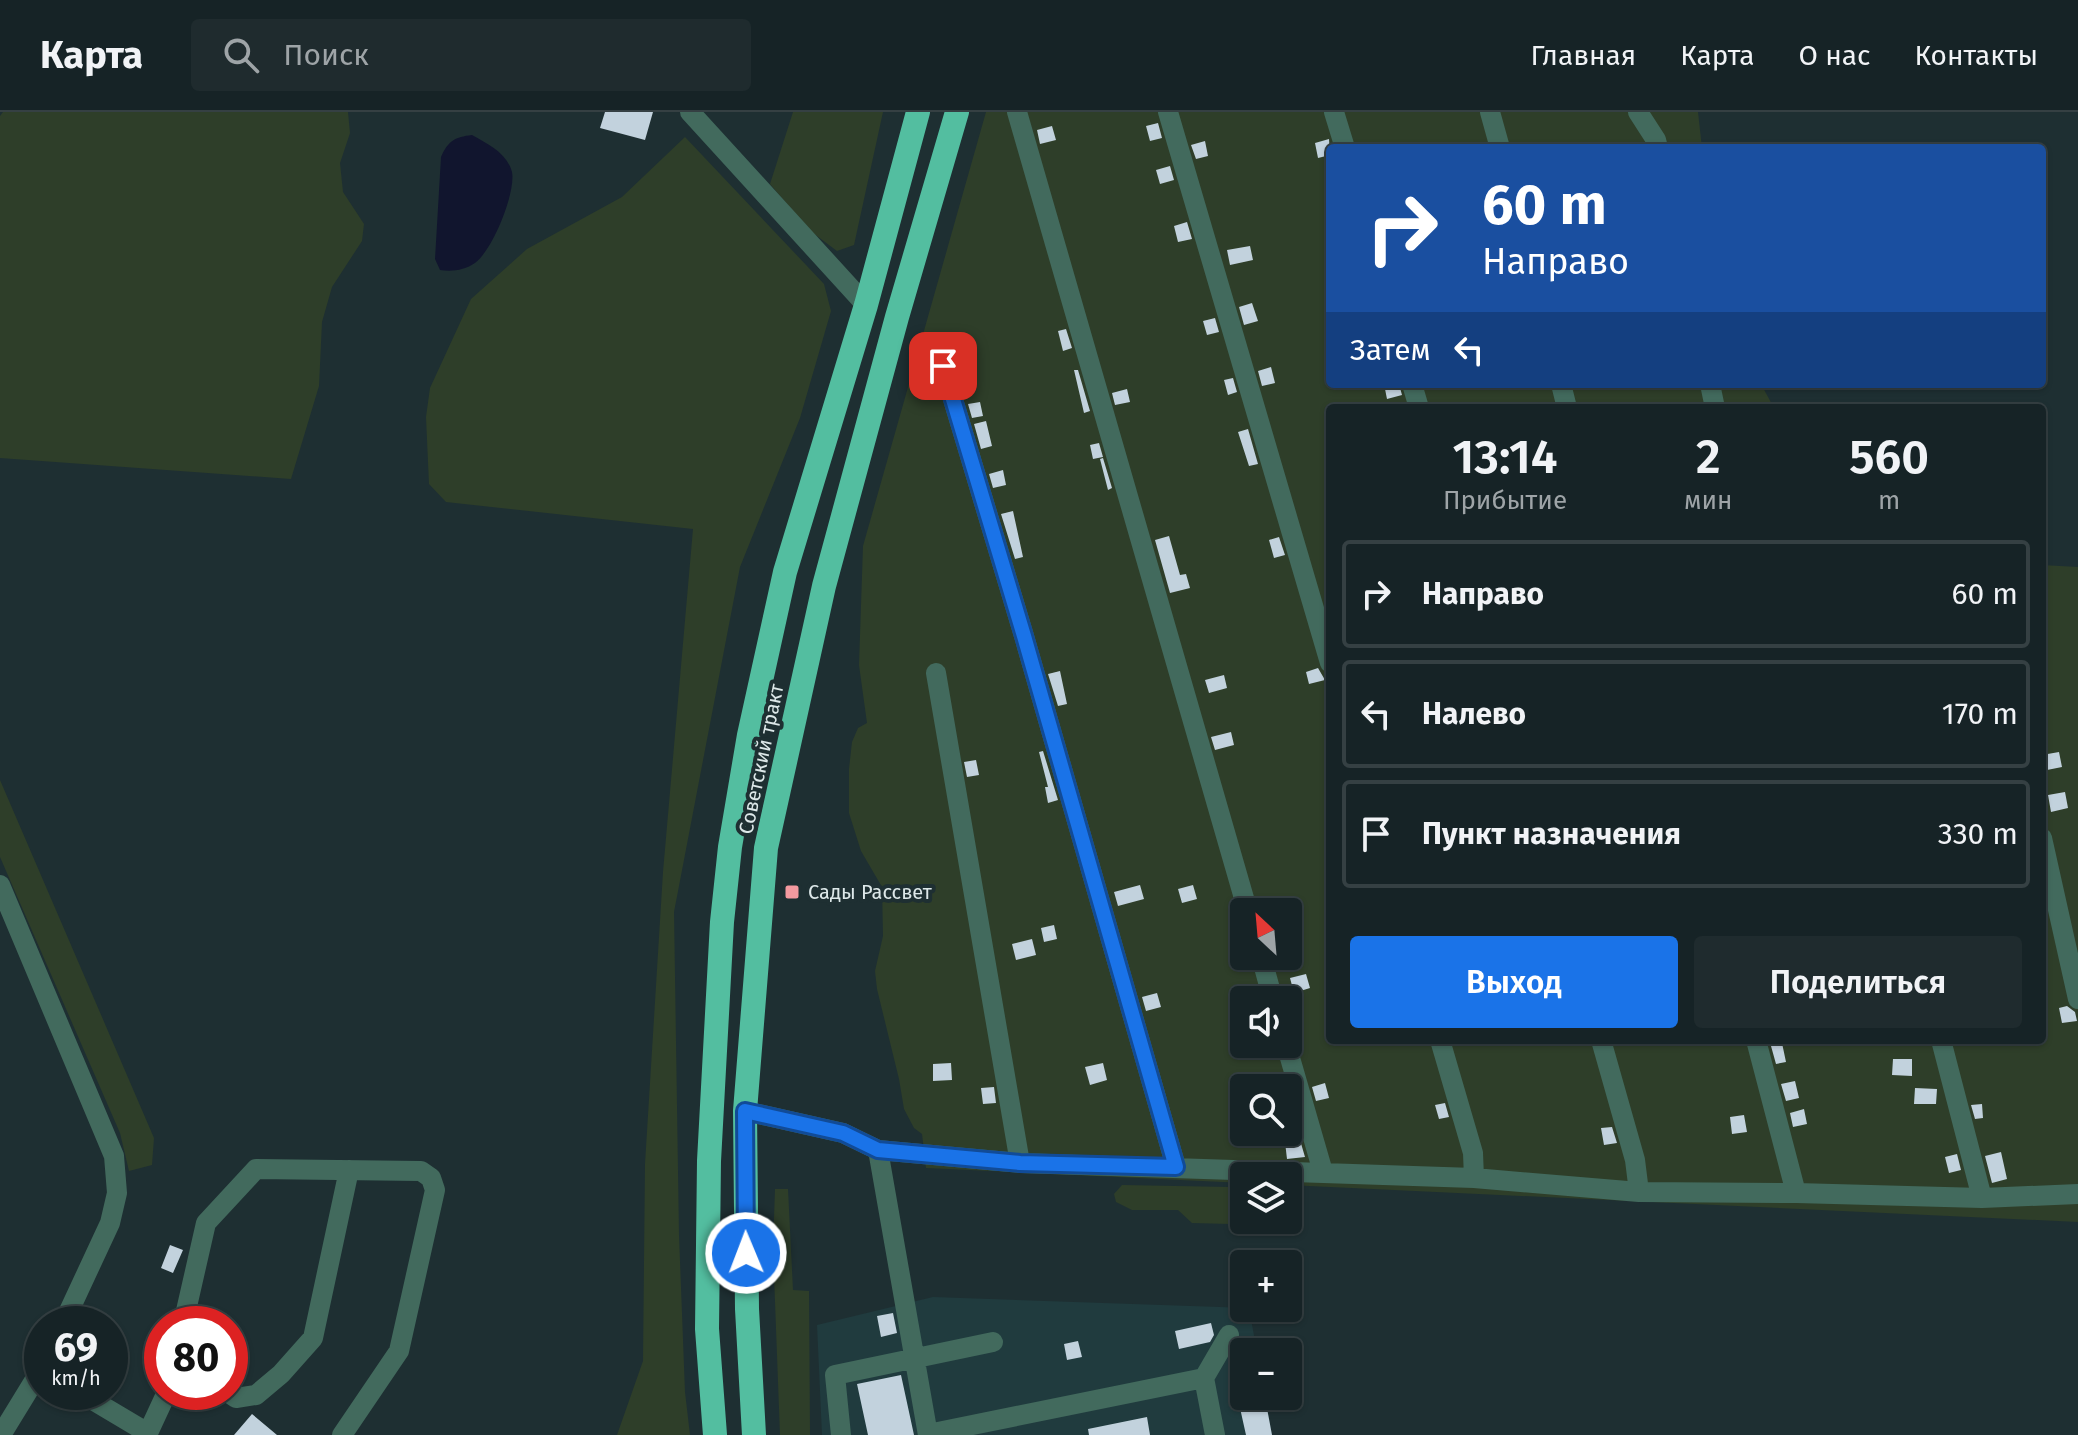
<!DOCTYPE html>
<html lang="ru">
<head>
<meta charset="utf-8">
<style>
  body { margin:0; font-family:"Fira Sans",sans-serif; background:#1f2b2e; color:#f1f3f6; height:100vh; display:flex; flex-direction:column; font-size:30px; white-space:nowrap }
  * { box-sizing:border-box; margin:0 }
  p { font-size:26px; color:#9ea4a7 }
  .icon { flex:none; width:44px; height:44px; fill:none; stroke:currentColor; stroke-width:2; stroke-linecap:round; stroke-linejoin:round }
  .map { position:relative; flex:1; overflow:hidden }
  .sheet { position:absolute; left:1326px; top:292px; width:720px; height:640px; display:flex; flex-direction:column; background:#162326; border-radius:8px; box-shadow:0 2px 6px #0004,0 0 0 2px #354043 }
  .sheet>* { flex:none }
  .guide { position:absolute; left:1326px; top:32px; width:720px; height:244px; border-radius:8px; box-shadow:0 2px 6px #0004,0 0 0 2px #354043; background:#1a4fa0; color:#fff; overflow:hidden }
  .needle { width:52px; rotate:334deg }
  .fabs { position:absolute; left:1230px; top:786px; display:grid; gap:16px }
  .fabs a { display:grid; place-items:center; width:72px; height:72px; border-radius:8px; background:#162326; box-shadow:0 2px 6px #0004,0 0 0 2px #354043; font-size:40px }
  .speed { position:absolute; left:24px; top:1194px; display:flex; gap:16px; font-size:40px; font-weight:700; text-align:center }
  .speed>* { display:grid; place-content:center; width:104px; height:104px; border-radius:50%; background:#162326; box-shadow:0 2px 6px #0004,0 0 0 2px #354043; line-height:1 }
  .speed small { font-size:20px; font-weight:400 }
  .speed .limit { border:12px solid #d22; background:#fff; color:#111 }
  .pin { position:absolute; display:grid; place-items:center; width:68px; height:68px; color:#fff; margin:-34px; border-radius:16px; box-shadow:0 4px 12px #0006 }
  .me { position:absolute; width:88px; margin:-44px; rotate:359deg; stroke-linejoin:round; filter:drop-shadow(0 0 6px #0008) }
  .turn { display:flex; align-items:center; gap:28px; height:168px; padding:0 24px; font-size:36px }
  .turn .icon { width:104px; height:104px; stroke-width:2.5 }
  .turn b { display:block; font-size:56px; line-height:68px }
  .then { display:flex; align-items:center; height:76px; padding:0 24px; background:#0003; gap:16px; font-size:30px }
  .eta { display:flex; justify-content:space-evenly; align-items:center; height:136px; text-align:center }
  .eta b { font-size:48px; font-weight:600; line-height:56px }
  .cta { display:flex; gap:16px; margin-top:auto; padding:16px 24px }
  .cta a { flex:1; height:92px; border-radius:8px; background:#1a73e8; color:#fff; font-size:32px; font-weight:600; line-height:92px; text-align:center }
  .cta a+a { background:#1f2b2e; color:#f1f3f6 }
  ul { padding:0; list-style:none }
  li { display:flex; align-items:center; gap:24px; height:108px; margin:0 16px 12px; padding:0 8px; border:4px solid #354043; border-radius:8px }
  li div { flex:1 }
  li b { display:block; font-size:30px }
  li em { font-style:normal }
  header { display:flex; align-items:center; gap:48px; box-sizing:border-box; height:112px; padding:0 40px; background:#162326; border-bottom:2px solid #354043 }
  header strong { font-size:38px }
  nav { display:flex; gap:44px; margin-inline-start:auto; font-size:28px }
  .search { width:560px; height:72px; background:#1f2b2e; display:flex; align-items:center; gap:20px; box-sizing:border-box; padding:0 28px; border-radius:8px; color:#9ea4a7; font-size:30px }
  .map>svg:first-child { display:block }
</style>
</head>
<body>
<header>
<strong>Карта</strong>
<div class="search"><svg class="icon" aria-label="search" viewBox="0 0 24 24"><circle cx="10" cy="10" r="6"/><path d="M15 15l6 6"/></svg>Поиск</div>
<nav><a>Главная</a><a>Карта</a><a>О нас</a><a>Контакты</a></nav>
</header>
<div class="map">
<svg width="2078" height="1323" viewBox="0 0 2078 1323">
  <rect width="100%" height="100%" fill="#1e2f32"/>
  <path fill="#203b3e" d="M933,1185L1249,1196L1257,1240H1244V1284H1265L1272,1323H822L817,1213Z"/>
  <path fill="#2e3e29" fill-rule="evenodd" d="M3,0H348L350,21L340,51L343,80L364,112L362,129L332,175L322,210L319,274L291,367L0,346V4Z
    M793,0H883L854,133L837,139L809,118L770,72Z
    M986,0H1698L1702,36H1330V272H1761L1774,296H1330V928H2042V453L2078,455V1110L1288,1073V1064H1244V1071L926,1056L922,1022L914,1016L904,997L899,967L877,877L875,859L883,824L882,775L861,739L849,701V657L852,630L858,616L867,611L859,553L863,434ZM1244,800H1288V844H1244ZM1244,888H1288V932H1244ZM1244,976H1288V1020H1244Z
    M685,25L824,172L831,199L800,306L740,455L674,800L679,1123L685,1280L690,1323H617L643,1249L645,1052L663,760L693,417L446,390L429,372L426,305L430,276L471,187L527,137L622,85Z
    M0,668L154,1026L152,1053L129,1059L120,1021L0,745Z
    M1122,1073L1229,1075C1239,1082 1242,1088 1241,1100L1230,1112L1192,1111L1178,1098H1132L1116,1090L1114,1082Z
    M775,1077H788L793,1178L809,1179L810,1323H780L773,1136Z"/>
  <path fill="#11152e" d="M472,23C488,32 507,41 512,60C516,81 492,139 475,151C465,158 452,160 440,158L435,147L441,45C448,29 455,25 472,23Z"/>
  <path fill="#c2d2dd" d="M605,0H653L645,28L600,16Z
    M1158,11L1162,26L1150,29L1146,14Z
    M1052,14L1056,28L1040,32L1037,18Z
    M1329,27L1330,43L1318,46L1315,31Z
    M1205,29L1208,44L1196,47L1191,33Z
    M1170,54L1174,68L1160,72L1156,58Z
    M1187,110L1192,127L1178,130L1174,114Z
    M1250,134L1253,148L1230,153L1227,138Z
    M1252,191L1258,209L1244,213L1239,195Z
    M1215,206L1219,220L1207,223L1203,209Z
    M1066,217L1072,236L1063,239L1058,219Z
    M1271,255L1275,271L1262,274L1258,259Z
    M1074,258H1078L1090,299L1084,301Z
    M1233,266L1237,280L1228,283L1224,268Z
    M1384,272H1399L1402,283L1387,287Z
    M1127,277L1130,290L1115,293L1112,281Z
    M980,290L983,304L972,306L968,292Z
    M986,309L992,334L981,337L974,312Z
    M1248,317L1258,352L1249,354L1238,320Z
    M1099,331L1103,345L1093,347L1090,333Z
    M1103,346L1112,376L1108,378L1100,347Z
    M1003,358L1006,373L993,376L989,362Z
    M1013,399L1023,445L1015,447L1001,402Z
    M1169,424L1180,463L1186,462L1190,476L1170,481L1155,428Z
    M1279,425L1285,443L1274,446L1269,428Z
    M1318,556L1325,568L1309,572L1306,560Z
    M1060,559L1067,592L1058,594L1048,562Z
    M1224,563L1227,576L1209,581L1205,568Z
    M1231,620L1234,633L1215,638L1211,625Z
    M1043,639L1058,688L1048,691L1045,675H1048L1039,640Z
    M2059,640L2062,655L2042,659V643Z
    M976,648L979,663L967,665L964,650Z
    M2065,680L2068,696L2051,700L2048,683Z
    M1140,773L1144,787L1118,794L1114,780Z
    M1193,773L1197,787L1182,791L1178,777Z
    M1054,813L1057,827L1044,830L1041,816Z
    M1032,827L1036,843L1016,848L1012,832Z
    M1306,862L1310,876L1294,881L1290,866Z
    M1157,881L1161,895L1146,899L1142,885Z
    M2067,894L2075,900L2077,909L2062,911L2059,896Z
    M1782,931L1786,950L1776,952L1771,934Z
    M1893,947H1912V964L1892,963Z
    M951,951L952,968L933,969V952Z
    M1103,951L1107,968L1090,973L1085,955Z
    M1795,969L1799,986L1786,989L1781,972Z
    M1325,971L1329,986L1316,989L1312,975Z
    M994,975L996,991L983,992L981,976Z
    M1915,976L1937,977L1936,992H1914Z
    M1445,991L1449,1005L1439,1007L1435,993Z
    M1982,992L1983,1006L1975,1007L1971,993Z
    M1804,997L1807,1012L1793,1015L1790,1001Z
    M1744,1003L1747,1020L1732,1022L1730,1005Z
    M1612,1015L1617,1031L1604,1033L1601,1016Z
    M1300,1028L1305,1045L1287,1047L1285,1030Z
    M2001,1040L2007,1067L1992,1071L1985,1044Z
    M1957,1042L1961,1058L1949,1061L1945,1045Z
    M170,1133L183,1138L173,1161L161,1156Z
    M893,1201L897,1221L881,1225L877,1204Z
    M1211,1211L1214,1223L1210,1230L1179,1237L1175,1219Z
    M1078,1229L1082,1245L1067,1248L1064,1232Z
    M901,1263L914,1323H868L857,1272Z
    M1266,1291L1272,1323H1246L1240,1296Z
    M252,1302L277,1323H234Z
    M1147,1305L1150,1323H1089L1088,1317Z"/>
  <g fill="none" stroke-linecap="round" stroke-linejoin="round">
    <path stroke="#426a5d" stroke-width="20" d="M690,0L866,193
      M1017,0L1248,800
      M1168,0L1330,551
      M1334,0L1345,36
      M1490,0L1500,36
      M1638,0L1656,28L1658,36
      M943,254L1024,524L1176,1055
      M1412,272L1419,296
      M1561,272L1567,296
      M1710,272L1715,296
      M936,561L1020,1051
      M2042,726L2078,887
      M0,773L114,1044L117,1081L110,1111L63,1212
      M1261,844L1273,888
      M1440,928L1473,1041L1474,1066
      M1601,928L1635,1048L1639,1080
      M1756,928L1796,1081
      M1941,928L1982,1086
      M1286,932L1323,1060
      M745,999L843,1021L878,1038L1020,1051L1474,1066L1639,1080L1796,1081L1982,1086L2078,1082
      M878,1038L928,1323
      M183,1212L206,1111L256,1057L421,1059L431,1066L435,1078L399,1239L342,1323
      M1204,1266L1229,1223
      M79,1280L148,1321L167,1280
      M227,1280L236,1286L256,1283L281,1262L313,1226L349,1058
      M928,1322L1204,1266L1215,1323
      M1,1323L42,1256
      M841,1323L835,1263L993,1230"/>
    <path stroke="#53bea0" stroke-width="24" d="M715,1323L707,1217L709,1049L722,810L730,735L749,623L785,460L866,193L918,0
      M754,1323L747,1197L745,999L766,736L824,474L897,205L957,0"/>
  </g>
  <g fill="none" stroke-linecap="round" stroke-linejoin="round">
    <g stroke="#114b97" stroke-width="20">
      <path id="route" d="M746,1141L745,999L843,1021L878,1038L1020,1051L1176,1055L1024,524L943,254"/>
    </g>
    <use href="#route" stroke="#1a73e8" stroke-width="14"/>
  </g>
  <rect fill="#f49aa0" stroke="#1e2f32" stroke-width="3" x="784" y="772" width="16" height="16" rx="4"/>
  <g text-anchor="middle" stroke-width="8" stroke-linejoin="round" paint-order="stroke">
    <g font-size="20" fill="#dde8e9" stroke="#1e2f32">
      <text transform="translate(761 647) rotate(-78)" y="7">Советский тракт</text>
    </g>
    <g font-size="20" fill="#dde8e9" stroke="#1e2f32" text-anchor="start">
      <text x="808" y="787">Сады Рассвет</text>
    </g>
  </g>
</svg>
<div class="fabs">
<a><svg class="needle" viewBox="-14 -14 28 28"><path d="M0-13l5 13h-10z" fill="#e53935"/><path d="M0 13l5-13h-10z" fill="#9ea4a7"/></svg></a>
<a><svg class="icon" aria-label="sound" viewBox="0 0 24 24"><path d="M4 9h4l5-4v14l-5-4H4zM17 9q2 3 0 6"/></svg></a>
<a><svg class="icon" aria-label="search" viewBox="0 0 24 24"><circle cx="10" cy="10" r="6"/><path d="M15 15l6 6"/></svg></a>
<a><svg class="icon" aria-label="layers" viewBox="0 0 24 24"><path d="M12 4l9 5-9 5-9-5zM3 14l9 5 9-5"/></svg></a>
<a>+</a>
<a>−</a>
</div>
<div class="speed"><div>69<small>km/h</small></div><div class="limit">80</div></div>
<div class="pin" style="left:943px;top:254px;background:#d93025"><svg class="icon" aria-label="arrive" viewBox="0 0 24 24"><path d="M6 21V4h12l-3 4 3 4H6"/></svg></div>
<svg class="me" style="left:746px;top:1141px" viewBox="-20 -20 40 40"><circle r="17" fill="#1a73e8" stroke="#fff" stroke-width="3"/><path d="M0-11L8 9 0 5-8 9z" fill="#fff"/></svg>
<div class="guide">
<div class="turn"><svg class="icon" aria-label="right" viewBox="0 0 24 24"><path d="M7 20v-9h11M14 6l5 5-5 5"/></svg><div><b>60 m</b>Направо</div></div>
<div class="then">Затем<svg class="icon" aria-label="left" viewBox="0 0 24 24"><path d="M17 20v-9H6M10 6l-5 5 5 5"/></svg></div>
</div>
<section class="sheet">
<div class="eta">
<div><b>13:14</b><p>Прибытие</p></div>
<div><b>2</b><p>мин</p></div>
<div><b>560</b><p>m</p></div>
</div>
<ul>
<li><svg class="icon" aria-label="right" viewBox="0 0 24 24"><path d="M7 20v-9h11M14 6l5 5-5 5"/></svg><div><b>Направо</b></div><em>60 m</em></li>
<li><svg class="icon" aria-label="left" viewBox="0 0 24 24"><path d="M17 20v-9H6M10 6l-5 5 5 5"/></svg><div><b>Налево</b></div><em>170 m</em></li>
<li><svg class="icon" aria-label="arrive" viewBox="0 0 24 24"><path d="M6 21V4h12l-3 4 3 4H6"/></svg><div><b>Пункт назначения</b></div><em>330 m</em></li>
</ul>
<div class="cta"><a>Выход</a><a>Поделиться</a></div>
</section>
</div>
</body>
</html>
